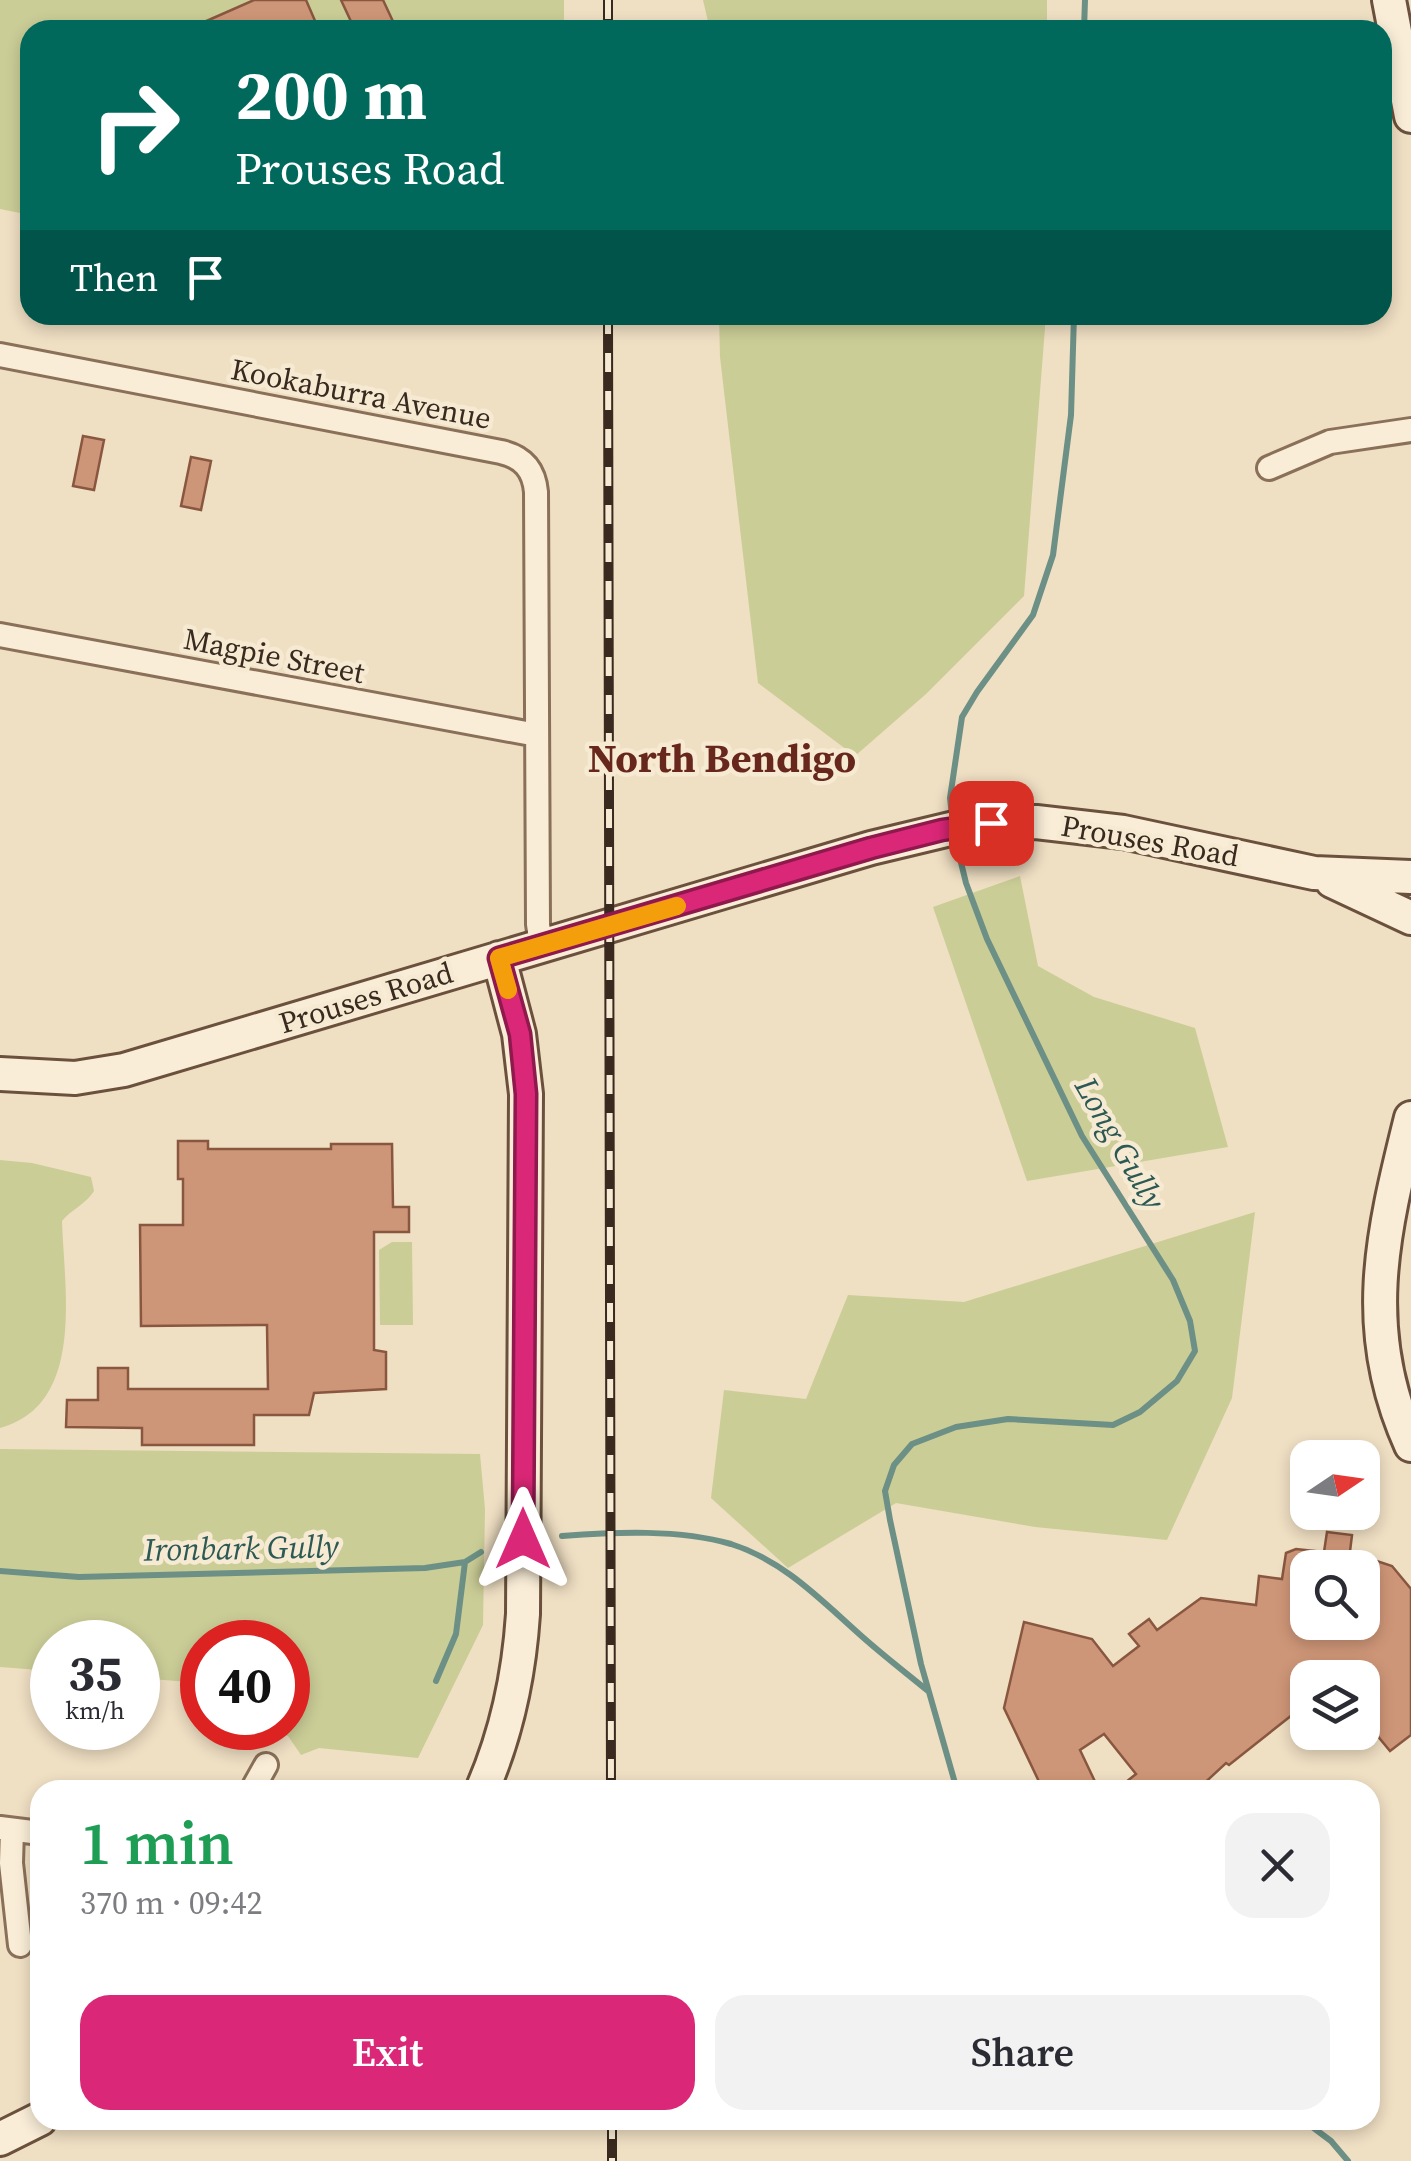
<!DOCTYPE html>
<html lang="en">
<head>
<meta charset="utf-8">
<style>
  body { margin:0; font-family:"Source Serif 4",serif; background:#f2f2f3; color:#2b2b33; height:100vh; display:flex; flex-direction:column; font-size:38px; white-space:nowrap }
  * { box-sizing:border-box; margin:0 }
  p { font-size:32px; color:#7c7c81 }
  .icon { flex:none; width:55px; height:55px; fill:none; stroke:currentColor; stroke-width:2; stroke-linecap:round; stroke-linejoin:round }
  .map { position:relative; flex:1; overflow:hidden }
  .details { position:absolute; left:30px; top:1780px; width:1350px; height:350px; display:flex; flex-direction:column; background:#fff; border-radius:30px; box-shadow:0 5px 15px #0003 }
  .details>* { flex:none }
  .banner { position:absolute; left:20px; top:20px; width:1372px; height:305px; border-radius:30px; box-shadow:0 5px 15px #0003; background:#00695c; color:#fff; overflow:hidden }
  .needle { width:65px; rotate:77deg }
  .controls { position:absolute; left:1290px; top:1440px; display:grid; gap:20px }
  .controls a { display:grid; place-items:center; width:90px; height:90px; border-radius:20px; background:#fff; box-shadow:0 5px 15px #0003; font-size:50px }
  .speed { position:absolute; left:30px; top:1620px; display:flex; gap:20px; font-size:50px; font-weight:700; text-align:center }
  .speed>* { display:grid; place-content:center; width:130px; height:130px; border-radius:50%; background:#fff; box-shadow:0 5px 15px #0003; line-height:1 }
  .speed small { font-size:25px; font-weight:400 }
  .speed .limit { border:15px solid #d22; background:#fff; color:#111 }
  .pin { position:absolute; display:grid; place-items:center; width:85px; height:85px; color:#fff; margin:-42px; border-radius:20px; box-shadow:0 5px 15px #0006 }
  .me { position:absolute; width:110px; margin:-55px; rotate:0deg; stroke-linejoin:round; filter:drop-shadow(0 0 8px #0008) }
  .turn { display:flex; align-items:center; gap:35px; height:210px; padding:0 50px; font-size:45px }
  .turn .icon { width:130px; height:130px; stroke-width:2.5 }
  .turn b { display:block; font-size:70px; line-height:85px }
  .then { display:flex; align-items:center; height:95px; padding:0 50px; background:#0003; gap:20px; font-size:38px }
  .round { display:grid; place-items:center; flex:none; width:105px; height:105px; border-radius:30px; background:#f2f2f3 }
  .summary { display:flex; align-items:center; justify-content:space-between; height:170px; padding:0 50px }
  h1 { font-size:60px; font-weight:600; line-height:75px; color:#1e9e55 }
  .primary-button { display:flex; gap:20px; margin-top:auto; padding:20px 50px }
  .primary-button a { flex:1; height:115px; border-radius:30px; background:#db2777; color:#fff; font-size:40px; font-weight:600; line-height:115px; text-align:center }
  .primary-button a+a { background:#f2f2f3; color:#2b2b33 }
  .map>svg:first-child { display:block }
</style>
</head>
<body>
<div class="map">
<svg width="1411" height="2161" viewBox="0 0 1411 2161">
  <rect width="100%" height="100%" fill="#efdfc3"/>
  <path fill="#cbcd97" d="M0,0H564V30H30V215L0,209Z
    M703,0H1047V30H710Z
    M719,315H1046L1024,596L926,694L855,756L758,683L720,357Z
    M1020,876L1038,966L1094,997L1195,1028L1228,1147L1027,1181L933,907Z
    M0,1160L32,1163L91,1177L94,1191C86,1204 72,1209 62,1221C64,1289 86,1405 0,1428Z
    M1255,1212L1232,1398L1167,1540L1035,1527L896,1503L788,1568L711,1498L724,1390L806,1399L848,1295L964,1302Z
    M392,1242H412L413,1325H380L379,1250Z
    M0,1449L480,1454L485,1509L483,1625L418,1758L319,1748L301,1755L288,1736L269,1729L288,1728V1642H202V1683L138,1678V1642H52V1671L0,1667Z"/>
  <g fill="none" stroke-linecap="round" stroke-linejoin="round">
    <path stroke="#6c9085" stroke-width="6" d="M1084,30L1085,0
      M952,816L950,798L962,717L977,692L1033,615L1053,555L1071,415L1074,315
      M955,838L966,883L987,939L1082,1136L1173,1280L1190,1321L1195,1351L1177,1381L1140,1412L1113,1425L1008,1419L956,1427L912,1444L894,1465L885,1491L890,1520L921,1664L957,1790
      M562,1536C616,1532 679,1529 731,1544C782,1560 819,1598 857,1632C880,1653 905,1672 928,1691
      M0,1571L79,1577L425,1568L465,1562L481,1552
      M436,1681L456,1634L465,1562
      M1303,2120L1331,2141L1348,2161"/>
  </g>
  <path fill="#ce9678" stroke="#89573f" stroke-width="2.5" d="M254,0H306L319,30H186Z
    M341,0H383L397,30H355Z
    M83,436L104,440L94,490L73,486Z
    M191,457L211,461L201,510L181,506Z
    M178,1141H208V1149H331V1144H392L393,1207H409V1232H374V1350L386,1352V1389L314,1393L309,1415H254V1445H142V1428L66,1427L67,1400H98V1368H128V1389H268L267,1325L141,1326L140,1225H183V1179H178Z
    M1327,1532L1352,1535L1348,1568H1308V1626L1362,1632V1556L1392,1566L1411,1589V1735L1390,1751L1362,1717V1678L1296,1675L1292,1715L1229,1765L1226,1763L1197,1790H1116L1136,1774L1104,1734L1080,1750L1099,1790H1043L1004,1708L1024,1622L1092,1639L1113,1666L1139,1646L1129,1634L1149,1619L1157,1630L1201,1598L1256,1605L1259,1576L1282,1579L1286,1553L1296,1549L1324,1552Z"/>
  <g fill="none" stroke-linecap="round" stroke-linejoin="round">
    <g stroke="#8a7059" stroke-width="28">
      <path id="street" d="M0,355L501,452C523,457 534,470 536,492L538,924L541,946
        M1269,468L1330,442L1411,430
        M0,635L537,735
        M252,1790L266,1765
        M0,1828L40,1833
        M12,1830L11,1863L20,1945"/>
    </g>
    <g stroke="#6b513d" stroke-width="38">
      <path id="secondary" d="M1389,0L1411,116
        M1332,881L1411,918
        M0,1074L75,1078L124,1070L871,848L967,825L1036,822L1123,832L1314,873L1411,877
        M1411,1118C1382,1234 1359,1331 1411,1445
        M482,1790C507,1733 519,1675 523,1614L526,1094L519,1034L499,958
        M0,2139L40,2119"/>
    </g>
    <use href="#street" stroke="#f9edd7" stroke-width="22"/>
    <use href="#secondary" stroke="#f9edd7" stroke-width="32"/>
    <g stroke="#39291e" stroke-width="10">
      <path id="rail" d="M608,0V30
        M608,315L611,1790
        M612,2120V2161"/>
    </g>
    <use href="#rail" stroke="#f6ead3" stroke-width="6" stroke-dasharray="19" stroke-linecap="butt"/>
  </g>
  <g fill="none" stroke-linecap="round" stroke-linejoin="round">
    <g stroke="#8e194d" stroke-width="25">
      <path id="route" d="M523,1539L526,1094L520,1034L499,958L871,848L942,830L991,823"/>
    </g>
    <use href="#route" stroke="#db2777" stroke-width="18"/>
    <path stroke="#f59e0b" stroke-width="18" d="M508,990L499,958L677,906"/>
  </g>
  <g text-anchor="middle" stroke-width="9" stroke-linejoin="round" paint-order="stroke">
    <g font-size="30" fill="#39291e" stroke="#f6ead3">
      <text transform="translate(361 394) rotate(11)" y="10">Kookaburra Avenue</text>
      <text transform="translate(274 656) rotate(11)" y="10">Magpie Street</text>
      <text transform="translate(1150 841) rotate(10)" y="10">Prouses Road</text>
      <text transform="translate(366 998) rotate(-17)" y="10">Prouses Road</text>
    </g>
    <g font-size="32" font-style="italic" fill="#2d5954" stroke="#f6ead3">
      <text transform="translate(1120 1143) rotate(60)" y="11">Long Gully</text>
      <text transform="translate(241 1548) rotate(-1)" y="11">Ironbark Gully</text>
    </g>
    <g font-size="40" font-weight="bold" fill="#67271c" stroke="#f6ead3">
      <text x="722" y="772">North Bendigo</text>
    </g>
  </g>
</svg>
<div class="controls">
<a><svg class="needle" viewBox="-14 -14 28 28"><path d="M0-13l5 13h-10z" fill="#e53935"/><path d="M0 13l5-13h-10z" fill="#7c7c81"/></svg></a>
<a><svg class="icon" aria-label="search" viewBox="0 0 24 24"><circle cx="10" cy="10" r="6"/><path d="M15 15l6 6"/></svg></a>
<a><svg class="icon" aria-label="layers" viewBox="0 0 24 24"><path d="M12 4l9 5-9 5-9-5zM3 14l9 5 9-5"/></svg></a>
</div>
<div class="speed"><div>35<small>km/h</small></div><div class="limit">40</div></div>
<div class="pin" style="left:991px;top:823px;background:#d93025"><svg class="icon" aria-label="arrive" viewBox="0 0 24 24"><path d="M6 21V4h12l-3 4 3 4H6"/></svg></div>
<svg class="me" style="left:523px;top:1539px" viewBox="-20 -20 40 40"><path d="M0-17L14 15 0 8-14 15z" fill="#db2777" stroke="#fff" stroke-width="4"/></svg>
<div class="banner">
<div class="turn"><svg class="icon" aria-label="right" viewBox="0 0 24 24"><path d="M7 20v-9h11M14 6l5 5-5 5"/></svg><div><b>200 m</b>Prouses Road</div></div>
<div class="then">Then<svg class="icon" aria-label="arrive" viewBox="0 0 24 24"><path d="M6 21V4h12l-3 4 3 4H6"/></svg></div>
</div>
<section class="details">
<div class="summary"><div><h1>1 min</h1><p>370 m · 09:42</p></div><a class="round"><svg class="icon" aria-label="close" viewBox="0 0 24 24"><path d="M6 6l12 12M18 6L6 18"/></svg></a></div>
<div class="primary-button"><a>Exit</a><a>Share</a></div>
</section>
</div>
</body>
</html>
